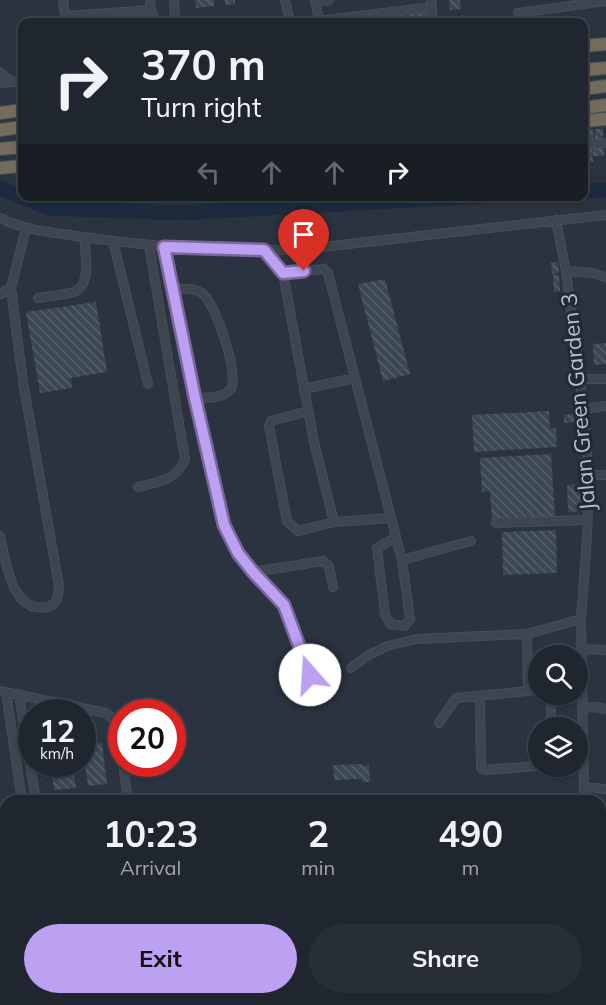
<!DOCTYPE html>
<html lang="en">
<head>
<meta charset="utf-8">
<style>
  body { margin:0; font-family:Mulish,sans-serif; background:#282e37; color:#f1f3f6; height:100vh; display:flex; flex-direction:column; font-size:22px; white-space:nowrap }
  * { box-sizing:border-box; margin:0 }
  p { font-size:20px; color:#a2a5aa }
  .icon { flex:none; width:33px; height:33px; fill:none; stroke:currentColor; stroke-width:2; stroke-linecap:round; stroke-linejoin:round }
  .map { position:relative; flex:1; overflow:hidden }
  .details { position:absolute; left:0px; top:795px; width:606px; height:210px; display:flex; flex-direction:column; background:#20262f; border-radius:18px 18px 0 0; box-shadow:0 2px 4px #0004,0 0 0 2px #3d434b }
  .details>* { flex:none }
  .guide { position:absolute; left:18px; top:18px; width:570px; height:183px; border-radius:12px; box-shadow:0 2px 4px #0004,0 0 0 2px #3d434b; background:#20262f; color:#f1f3f6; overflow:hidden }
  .fabs { position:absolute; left:528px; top:645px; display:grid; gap:12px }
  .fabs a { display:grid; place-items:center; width:60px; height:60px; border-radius:50%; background:#20262f; box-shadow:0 2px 4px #0004,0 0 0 2px #3d434b; font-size:30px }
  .speed { position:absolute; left:18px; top:699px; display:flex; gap:12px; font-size:30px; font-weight:700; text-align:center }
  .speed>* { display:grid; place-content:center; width:78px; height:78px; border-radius:50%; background:#20262f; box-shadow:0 2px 4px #0004,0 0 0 2px #3d434b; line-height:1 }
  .speed small { font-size:15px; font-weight:400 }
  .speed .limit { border:9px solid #d22; background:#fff; color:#111 }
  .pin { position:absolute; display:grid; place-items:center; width:51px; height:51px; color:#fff; margin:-62px -26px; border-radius:50% 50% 50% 0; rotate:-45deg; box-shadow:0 0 6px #0007 }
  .pin .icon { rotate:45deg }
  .me { position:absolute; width:66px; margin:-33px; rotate:341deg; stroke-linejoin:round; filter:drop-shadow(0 0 4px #0008) }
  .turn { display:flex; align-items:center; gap:21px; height:126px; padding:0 24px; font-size:27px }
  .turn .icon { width:78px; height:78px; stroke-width:2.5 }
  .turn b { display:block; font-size:42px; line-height:51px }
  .lanes { display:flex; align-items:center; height:57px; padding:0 24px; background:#0003; justify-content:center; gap:30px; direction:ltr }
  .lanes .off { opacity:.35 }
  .eta { display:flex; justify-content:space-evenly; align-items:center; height:102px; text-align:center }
  .eta b { font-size:36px; font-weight:700; line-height:42px }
  .button { display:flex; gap:12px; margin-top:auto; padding:12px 24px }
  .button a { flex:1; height:69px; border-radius:36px; background:#bca0f2; color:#111; font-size:24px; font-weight:700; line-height:69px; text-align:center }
  .button a+a { background:#282e37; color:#f1f3f6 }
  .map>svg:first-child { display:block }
</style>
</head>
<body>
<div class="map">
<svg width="606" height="1005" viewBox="0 0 606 1005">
  <defs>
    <pattern id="building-back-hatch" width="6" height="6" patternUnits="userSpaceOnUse" patternTransform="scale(1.5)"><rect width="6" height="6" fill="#3c4755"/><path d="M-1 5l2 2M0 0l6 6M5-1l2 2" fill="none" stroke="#56606c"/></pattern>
  </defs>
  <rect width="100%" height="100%" fill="#2a333f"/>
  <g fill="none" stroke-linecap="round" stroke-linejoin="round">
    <path stroke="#1d2a3d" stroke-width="15" d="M0,188L49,208L180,213L484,196
      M584,191L606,190"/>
  </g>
  <path fill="url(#building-back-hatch)" d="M195,0H214V6L196,8Z
    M225,0H235V4L225,5Z
    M449,0H460L461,9L450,10Z
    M427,10L428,22H409L408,12Z
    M593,129L594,141H584V130Z
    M595,129H603V139H595Z
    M592,147L593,162H584V148Z
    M593,147H604V156H593Z
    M558,262L559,273L552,274L551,263Z
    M553,275H559L560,291L554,292Z
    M385,279L410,374L383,381L358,284Z
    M96,302L107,372L71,378L72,388L40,393L26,312Z
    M606,343V364L594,365L593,344Z
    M549,411L550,429L556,428L557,447L474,452L472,415Z
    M574,414V422L564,423V415Z
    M551,454L555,518L492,522L490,491L482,492L480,458Z
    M584,484L585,511L568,512L567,485Z
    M556,530L557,573L503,575L502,532Z
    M102,743L107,784L88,786L85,766L73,767L76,788L54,790L51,764H82V745Z
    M363,764V766L369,765L370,782H362V779L334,780L333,765Z
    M6,896V976H0V897Z
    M604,956L606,971L600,972V957Z
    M600,975H603L604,987H600Z
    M6,979V999H26L27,1005H0V980Z
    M29,999H65L66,1005H30Z
    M84,999H146V1005H85Z"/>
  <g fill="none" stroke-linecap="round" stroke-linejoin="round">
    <g stroke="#474e59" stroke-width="10">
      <path id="minor" d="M63,0L65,14L68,16L151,10L150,0
        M285,0L290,22
        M315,0L319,21L432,7
        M431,0L433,22
        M315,2L329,0
        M151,10L156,22
        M518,13L606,1
        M173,22L175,12L174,0
        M0,72L11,81
        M0,83L22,81
        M584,145L606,143
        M0,218C23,230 50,232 76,236C149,247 221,251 296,250L606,215
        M556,220L566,271L580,379L589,475L587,538L581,619L584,801
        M113,241L148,384
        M164,247L173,289C183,289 196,287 204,295C216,306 241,378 230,390C222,399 206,397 195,398
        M264,251L283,273L324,269L328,273L396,537L402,560L410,619L404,626L390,624L385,614L377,548L396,537
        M566,271L594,273L606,278
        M283,273L314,442L334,522L391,518
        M173,289L195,398L224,525L238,553L253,572L284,605L310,676
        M0,294L11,288
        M38,298C48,296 68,295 76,291C92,282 85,251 84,237
        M580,379H606
        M304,389L355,378
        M583,409L606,406
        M308,411L271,421L269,426L287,521L298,531L334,522
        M589,475H606
        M138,487C158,482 177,480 185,459L149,245
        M496,523L588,520
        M0,536C6,561 11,613 46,607C58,605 58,596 59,586L23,382L11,288L26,228
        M402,560L471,541
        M253,572L323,561L329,566L333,587
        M527,634L528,690
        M582,649L606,650
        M351,668L367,656L387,646L417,639L527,634L581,619
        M0,691L106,713C119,721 119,736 122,750
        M6,692L22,801
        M19,694L36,801
        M550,694L552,728
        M480,696L481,768L485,770L538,766
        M582,708L596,707L606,709
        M439,723L456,698L538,690
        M123,764L128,801
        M584,787L606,789
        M600,827L606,831
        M0,862L6,860
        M0,885L6,883
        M72,999V1005
        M151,999L152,1005
        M567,1005L568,999"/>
    </g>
    <g stroke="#48505a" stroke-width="14">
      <path id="highway" d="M584,46L606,44
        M584,70L606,68
        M584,89L606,86
        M584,108L606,105
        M0,113L22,110
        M584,121L606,119
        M0,130L22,127
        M0,168L22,166"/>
    </g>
    <use href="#minor" stroke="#3e4550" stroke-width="8"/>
    <use href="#highway" stroke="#756b5c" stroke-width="12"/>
    <g stroke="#48505a" stroke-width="14" stroke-linecap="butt">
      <path id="highway-bridge" d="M0,149L22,147"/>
    </g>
    <use href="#highway-bridge" stroke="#756b5c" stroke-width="12"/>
  </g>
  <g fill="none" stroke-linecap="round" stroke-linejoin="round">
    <g stroke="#7a689d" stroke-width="15">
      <path id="route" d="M304,271L283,273L264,250L164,247L195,398L224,525L238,553L253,572L284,605L310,675"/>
    </g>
    <use href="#route" stroke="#bca0f2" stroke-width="10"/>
  </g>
  <g text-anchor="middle" stroke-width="6" stroke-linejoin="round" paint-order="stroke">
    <g font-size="22" fill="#bac0ca" stroke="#222a35">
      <text transform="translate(578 402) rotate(-95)" y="8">Jalan Green Garden 3</text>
    </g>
  </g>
</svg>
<div class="fabs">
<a><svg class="icon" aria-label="search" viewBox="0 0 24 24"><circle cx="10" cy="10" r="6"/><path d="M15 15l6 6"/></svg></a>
<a><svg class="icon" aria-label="layers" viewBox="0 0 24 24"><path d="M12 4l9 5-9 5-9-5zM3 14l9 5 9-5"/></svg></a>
</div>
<div class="speed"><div>12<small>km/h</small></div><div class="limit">20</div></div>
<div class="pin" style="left:304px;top:271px;background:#d93025"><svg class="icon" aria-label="arrive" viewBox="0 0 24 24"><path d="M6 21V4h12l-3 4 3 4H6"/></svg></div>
<svg class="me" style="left:310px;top:675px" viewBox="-20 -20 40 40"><circle r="19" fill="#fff"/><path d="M0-13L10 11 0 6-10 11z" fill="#bca0f2"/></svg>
<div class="guide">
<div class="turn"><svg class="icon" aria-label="right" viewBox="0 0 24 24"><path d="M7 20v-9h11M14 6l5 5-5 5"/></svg><div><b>370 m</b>Turn right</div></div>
<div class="lanes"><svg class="icon off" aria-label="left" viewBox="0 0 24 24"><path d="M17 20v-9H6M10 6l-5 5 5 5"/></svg><svg class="icon off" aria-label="ahead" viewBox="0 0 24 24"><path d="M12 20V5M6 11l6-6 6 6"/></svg><svg class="icon off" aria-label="ahead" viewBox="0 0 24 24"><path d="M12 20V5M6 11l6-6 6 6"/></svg><svg class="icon" aria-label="right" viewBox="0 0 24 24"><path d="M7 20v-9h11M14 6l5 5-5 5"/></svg></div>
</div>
<section class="details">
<div class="eta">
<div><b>10:23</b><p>Arrival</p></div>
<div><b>2</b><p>min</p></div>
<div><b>490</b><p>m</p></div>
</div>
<div class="button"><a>Exit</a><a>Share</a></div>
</section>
</div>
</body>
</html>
